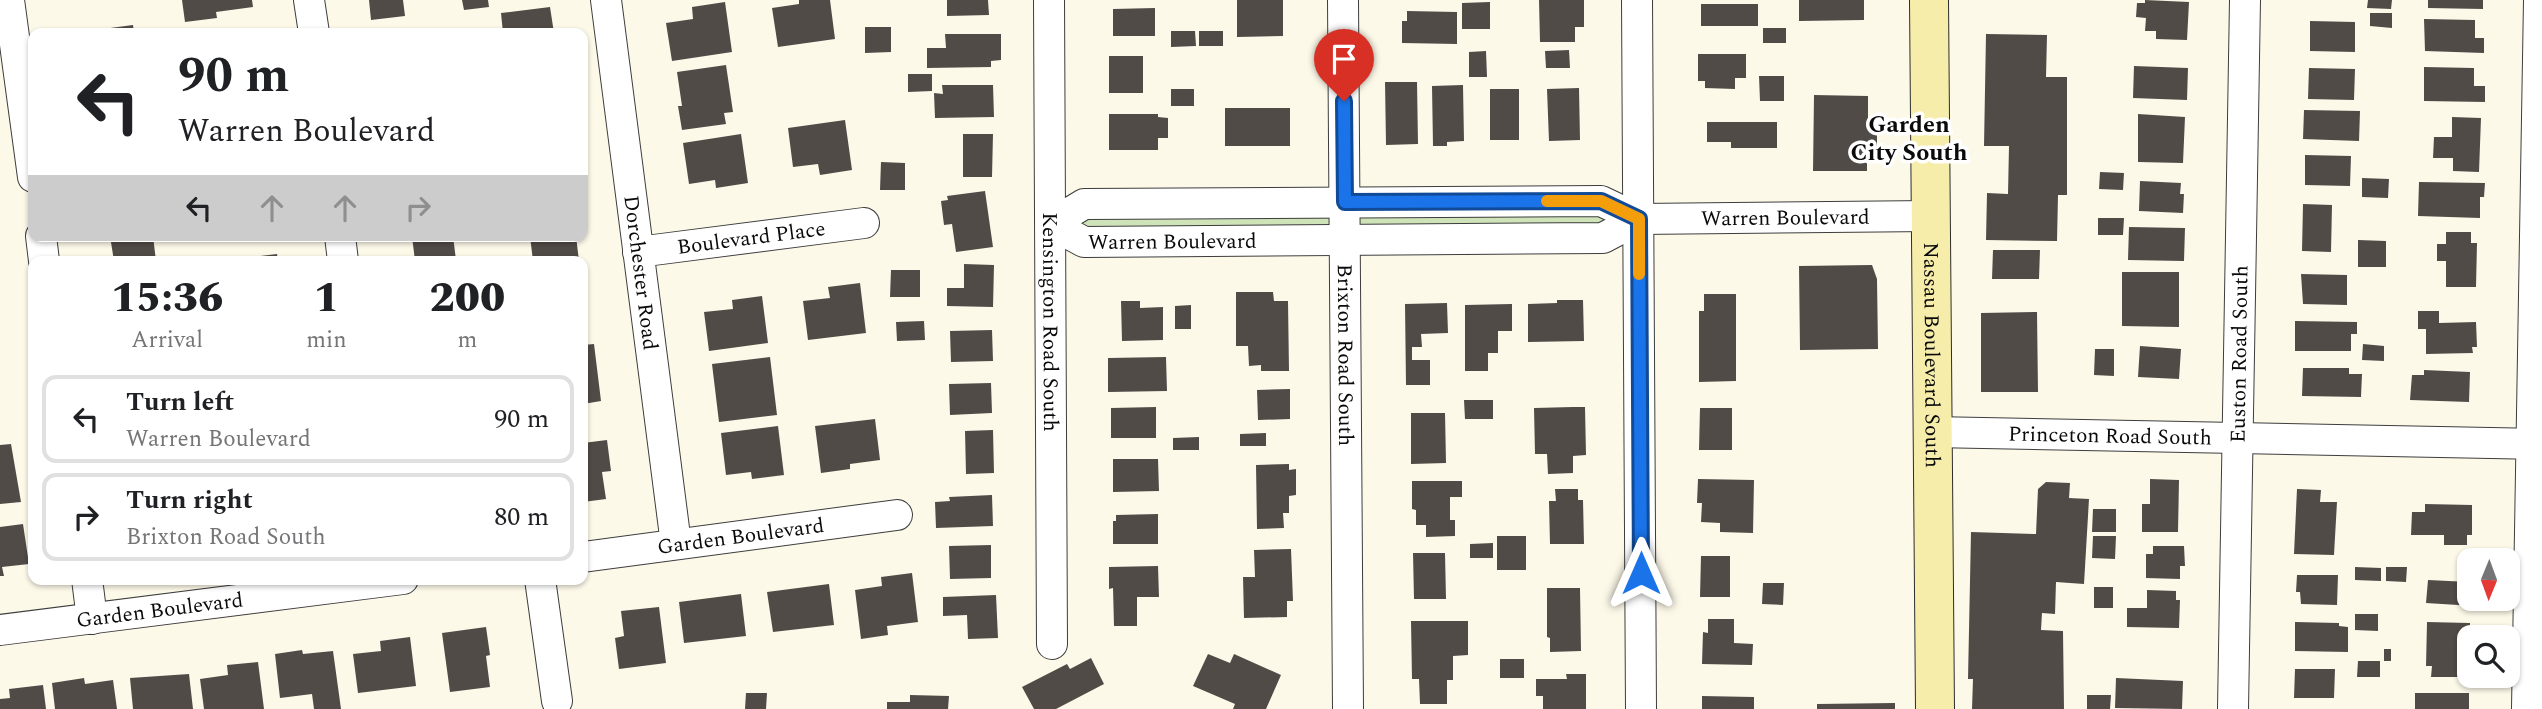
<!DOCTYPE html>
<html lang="en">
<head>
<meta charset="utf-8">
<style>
  body { margin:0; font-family:Spectral,serif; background:#f2f2f2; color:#202124; height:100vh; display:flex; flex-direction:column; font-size:26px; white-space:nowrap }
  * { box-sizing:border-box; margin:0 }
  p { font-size:23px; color:#757577 }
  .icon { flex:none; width:38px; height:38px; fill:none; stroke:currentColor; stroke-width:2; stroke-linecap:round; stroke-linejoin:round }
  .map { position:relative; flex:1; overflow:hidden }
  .details { position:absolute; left:28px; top:256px; width:560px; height:329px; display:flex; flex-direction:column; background:#fff; border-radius:14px; box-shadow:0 2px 5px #0004 }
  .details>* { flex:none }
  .banner { position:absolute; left:28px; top:28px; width:560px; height:214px; border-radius:14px; box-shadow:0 2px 5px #0004; background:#fff; color:#202124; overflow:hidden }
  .needle { width:46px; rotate:181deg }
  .buttons { position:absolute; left:2457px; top:548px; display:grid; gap:14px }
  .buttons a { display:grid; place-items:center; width:63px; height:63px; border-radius:14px; background:#fff; box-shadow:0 2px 5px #0004; font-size:35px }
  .pin { position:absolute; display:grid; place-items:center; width:60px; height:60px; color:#fff; margin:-72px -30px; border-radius:50% 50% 50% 0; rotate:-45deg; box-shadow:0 0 7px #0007 }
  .pin .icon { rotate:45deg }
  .me { position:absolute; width:77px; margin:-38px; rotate:0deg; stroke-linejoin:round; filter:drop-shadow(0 0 5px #0008) }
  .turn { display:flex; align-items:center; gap:24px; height:147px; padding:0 35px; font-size:32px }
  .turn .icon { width:91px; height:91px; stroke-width:2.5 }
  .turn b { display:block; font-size:49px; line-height:60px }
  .lanes { display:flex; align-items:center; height:66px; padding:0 35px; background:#0003; justify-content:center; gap:35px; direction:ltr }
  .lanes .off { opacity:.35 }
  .eta { display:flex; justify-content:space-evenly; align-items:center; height:119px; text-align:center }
  .eta b { font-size:42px; font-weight:800; line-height:49px }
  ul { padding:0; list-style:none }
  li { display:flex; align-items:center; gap:21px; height:88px; margin:0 14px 10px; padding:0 21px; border:4px solid #e0e0e0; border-radius:14px }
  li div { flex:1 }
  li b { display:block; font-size:26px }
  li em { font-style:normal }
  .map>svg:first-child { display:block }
</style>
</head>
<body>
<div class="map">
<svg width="2542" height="709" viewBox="0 0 2542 709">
  <rect width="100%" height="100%" fill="#fdf9e9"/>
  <path fill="#cee3b7" d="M1601,201L1639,219L1603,238L1084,242L1051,224L1084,204Z"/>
  <path fill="#514b47" d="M182,0H252L253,7L216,12L217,18L185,22Z
    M369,0H403L405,16L371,20Z
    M462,0H488L489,7L464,10Z
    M799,0H830L835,39L778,47L772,8L799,4Z
    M947,0H988L989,15L947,16Z
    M1237,0H1283V36L1237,37Z
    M1539,0H1584V27H1575V42H1540Z
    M1799,0H1864V20L1799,21Z
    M2145,0L2189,2L2187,40L2156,39V31H2145L2146,18L2136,17L2137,3H2145Z
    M2368,0H2392L2391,9L2367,8Z
    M2428,0H2483V9L2428,8Z
    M725,2L732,52L672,61L666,23L693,19L692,7Z
    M1490,2V29H1462V3Z
    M1701,4H1758V26H1701Z
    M550,7L554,33H503L501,13Z
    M1155,8V36H1113V9Z
    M1407,11L1457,12V44L1402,43V21H1407Z
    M2370,13H2392V28L2370,26Z
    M2424,19L2475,20V38H2484V53L2425,51Z
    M2310,21L2355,22V52L2310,51Z
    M133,25L134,33H80V32Z
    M865,27H891V52L865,53Z
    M1763,28H1786V43H1763Z
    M1171,31H1195L1196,46L1171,47Z
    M1199,31H1223V46H1199Z
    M945,34H1001V60L991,61V67L927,68V48H946Z
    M1986,34L2047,35L2046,77H2067V195H2058L2057,241L1986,240L1987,193L2008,194L2009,146H1984Z
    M1569,50L1570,68H1546L1545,51Z
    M1486,51L1487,77H1469V52Z
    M1698,54H1746V78H1735V89L1705,88V81H1698Z
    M1109,56H1143V93H1109Z
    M726,65L733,112L724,113L726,124L682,130L678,106H682L677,72Z
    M2134,66L2188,68L2187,100L2133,98Z
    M2424,67L2474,68V86H2485V102L2424,101Z
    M2309,68L2355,69L2354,100L2308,99Z
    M908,74H932V91L908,92Z
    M1759,76H1784V101H1760Z
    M1385,82H1417L1418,144L1386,145Z
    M942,85H993L994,117L935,118L934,93L943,94Z
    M1463,85L1464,141L1447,142V146H1433L1432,86Z
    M1579,88L1580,140L1549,141L1547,89Z
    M1171,89H1194V106H1171Z
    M1490,89H1519V140H1490Z
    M1814,95L1868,96V118H1877V148H1867V171H1813Z
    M1225,108H1290V146H1225Z
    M2304,110L2360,111L2359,141L2303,139Z
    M1109,114H1158V117L1168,118V138H1158V150H1109Z
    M2138,114L2185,117L2183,163L2138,162Z
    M2452,117L2481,118L2479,172L2453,171V158H2433L2434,137H2452Z
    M845,120L852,170L820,175L818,164L793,167L788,128Z
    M1707,122H1777V148H1731V142H1707Z
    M741,134L748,183L716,188L715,180L689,184L683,143Z
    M963,134H993L992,177H963Z
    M2305,155L2351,156L2350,186L2305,185Z
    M881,162L905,163V190H880Z
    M2100,172L2124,173L2123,190L2099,189Z
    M2362,178L2389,179L2388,198L2362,197Z
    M2140,181L2181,183L2180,194H2184L2183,213L2139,211Z
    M2419,182L2485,183L2484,197H2480V218L2418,216Z
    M985,191L993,247L956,252L952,224L944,225L941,201L948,200L947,196Z
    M2303,204L2332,205L2331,252L2302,251Z
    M2098,218H2124L2123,235H2098Z
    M2129,227L2185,228L2184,261L2128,260Z
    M2446,232H2471V243H2477L2476,287H2446V261H2437V244H2446Z
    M110,236H153L156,261H114Z
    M412,236H453L456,260L415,261Z
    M530,236H576L579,261H533Z
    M2358,240L2386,241V267H2358Z
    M1993,250H2040L2039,279H1992Z
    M277,254L278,261H237L236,259Z
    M964,264L994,265L993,307L947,306V288H964Z
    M1872,265L1877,279L1878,349L1800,350L1799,266Z
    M891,270H920V297H890Z
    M2122,272H2179V327L2122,326Z
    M2301,274L2347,275V305L2303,304Z
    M860,283L866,333L808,340L803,301L830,298L828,287Z
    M1236,292H1273L1274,301H1288L1289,371H1261V365L1249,366L1248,346H1236Z
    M1704,294H1736V381L1699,382V311H1704Z
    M762,296L768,343L709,351L704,312L733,309L732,300Z
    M1557,300H1583L1584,341L1528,342V304L1557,303Z
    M1121,301H1140V308L1163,307V340L1122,341Z
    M1447,303L1448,333L1421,334L1422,347H1412V360H1430V385H1406L1405,304Z
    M1512,304V331H1498V353H1488V371H1465V305Z
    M583,305L588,333L583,334Z
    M1191,305V329H1175V306Z
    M2418,311H2439V323L2476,322L2477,347H2472L2473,353L2426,354V329H2418Z
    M2037,312L2038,392H1981V313Z
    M924,321L925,340L897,341L896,322Z
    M2295,321L2357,322V334H2351V351H2295Z
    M992,330L993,361L951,362L950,331Z
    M594,344L601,401L583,404V345Z
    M2363,344L2384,346V361L2362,360Z
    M2140,346L2181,349L2179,379L2138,377Z
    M2095,349H2114V376L2094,375Z
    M770,357L777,415L719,422L712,364Z
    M1166,357L1167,391L1108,392V358Z
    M2303,368H2349V374H2362L2361,397L2302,396Z
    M2424,370L2470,372L2469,402L2410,400L2412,375H2424Z
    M991,383L992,413L950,415L949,384Z
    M1290,389V419L1258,420L1257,390Z
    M1464,400H1493V419H1465Z
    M1156,407V438H1111V408Z
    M1573,407H1585L1586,455L1573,456V473L1548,474L1547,454H1535L1534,408Z
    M1700,408H1732V450H1699Z
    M1411,413H1445L1446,463L1411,464Z
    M875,419L880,460L850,464V469L821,473L815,426Z
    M778,426L784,475L752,479L751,472L726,475L721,433Z
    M993,430L994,473L966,474L965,431Z
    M1266,433V446H1240V434Z
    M1199,437V450H1173V438Z
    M607,440L611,471L602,472L606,499L583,502V443Z
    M11,444L21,502L0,504V445Z
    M1113,459H1158L1159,491L1113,492Z
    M1289,464V470L1296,469V495L1289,496V513H1283L1284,528L1257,529L1256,465Z
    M1698,479L1754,480L1753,533L1720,532V523L1701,522L1702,503H1697Z
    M2150,479L2179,480L2178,532H2142V504H2150Z
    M1412,481H1462V497H1450V520H1455V536L1426,537V525H1416V510L1412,509Z
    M2046,482L2070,483L2069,498L2089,499L2084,584L2056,582L2055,614L2042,613L2041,630L2063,631L2064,709H1972L1973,679H1968L1971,532L2036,534L2038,489Z
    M1555,489H1578V500H1583L1584,544H1550L1549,501H1556Z
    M2297,489L2321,490L2320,502H2337L2334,555L2294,554Z
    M992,495L993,526L936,528L935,502L950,501L949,497Z
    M2425,504L2472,505V535H2467V545H2444V535H2411L2412,512H2425Z
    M2093,509H2116V532H2092Z
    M1158,514V544H1113V521H1116V515Z
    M23,524L29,564L2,567L4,576H0V527Z
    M1497,536H1526V570H1497Z
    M2093,536H2116L2115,559L2092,558Z
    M1493,543V558H1470V544Z
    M991,545V578L950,579L949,546Z
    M2153,546H2184L2185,566H2180V579L2146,578V554H2153Z
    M1291,549L1293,601H1287V617L1244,618L1243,577H1255L1254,550Z
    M1413,553H1445L1446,599H1414Z
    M1701,556H1730V597H1700Z
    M1158,566L1159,597H1137V626H1114L1113,588L1109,589V567Z
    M2355,567L2381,568V581L2355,580Z
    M2386,567H2407L2406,582L2386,581Z
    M912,573L918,622L887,626L888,635L861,639L855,590L882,586L881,577Z
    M2297,575H2338L2337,605L2301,604L2300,592H2296Z
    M2428,580L2469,582V598H2474V606L2426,603Z
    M1763,583H1784L1783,605L1762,604Z
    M829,584L834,625L773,632L767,592Z
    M2094,587H2113V608H2094Z
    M1547,588H1580L1581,651L1550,652V638L1547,637Z
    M2147,590L2176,591V600H2180L2179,628L2127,627V608H2147Z
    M741,594L746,636L684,643L679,602Z
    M996,595L998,638L968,639L967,615L943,616V597Z
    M659,607L666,663L619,669L615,638L624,636L621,611Z
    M2355,614H2378V631L2355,630Z
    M1708,619H1734V643L1753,644L1752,665L1702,664L1703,632L1708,633Z
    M1411,621H1468V655L1453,656V680H1447V704H1420L1419,679H1412Z
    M2295,622L2339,623V626L2348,627V652L2295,651Z
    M2427,622L2470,623L2469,642H2460V677H2431L2432,666H2426Z
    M486,627L490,655L486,656L490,687L450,692L442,633Z
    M410,637L416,686L358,693L353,654L381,651L380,641Z
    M2384,649H2391V661H2384Z
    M302,650L303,654L333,651L341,709H314L312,694L280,698L275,654Z
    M1208,654L1230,663L1234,654L1281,675L1266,709H1233L1235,704L1193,686Z
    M1091,658L1104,684L1056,709H1034L1022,687L1067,664L1070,669Z
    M1500,659H1524V678H1500Z
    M2358,661H2380V677H2357Z
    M258,662L264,709H204L200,679L228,675L227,665Z
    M2295,669H2335L2334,698H2294Z
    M189,674L193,709H133L130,678Z
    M1566,674H1586V709H1543V696H1536V679H1567Z
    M84,678L85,684L113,680L117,709H55L52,683Z
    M2116,678L2183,681L2182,709L2115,708Z
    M43,685L46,709H0V699L10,698L9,689Z
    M746,693H767L766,709H745Z
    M2415,693H2469V709H2415Z
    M910,695L949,696L948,709H887V702H910Z
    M2087,695H2111L2110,709H2087Z
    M1702,696L1754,697V709H1702Z
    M1895,703V709H1817V704Z"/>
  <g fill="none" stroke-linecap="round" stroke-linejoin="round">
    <g stroke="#3d3d3d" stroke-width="32">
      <g id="minor">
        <path d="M9,0L33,177"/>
        <path d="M309,0L314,33"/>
        <path id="s1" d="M606,0L676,544"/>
        <path id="s2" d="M1049,0L1052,644"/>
        <path id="s3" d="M1343,0L1348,709"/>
        <path d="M1637,0L1641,709"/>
        <path id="s4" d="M1051,224L1084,204L1601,201L1639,219L1930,216"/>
        <path id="s5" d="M1051,224L1084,242L1603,238L1639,219"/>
        <path d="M41,236L44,261"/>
        <path d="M340,236L343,261"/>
        <path id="s6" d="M638,252L864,223"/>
        <path id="s7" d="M1932,432L2542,444"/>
        <path id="s8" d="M583,557L897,515"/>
        <path d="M87,579L92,619"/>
        <path d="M540,579L557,701"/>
        <path id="s9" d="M0,630L403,579"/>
        <path id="s10" d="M2233,709L2245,0"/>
        <path d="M2527,709L2539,0"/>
      </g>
    </g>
    <g stroke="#2c2c2c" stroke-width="40">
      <g id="secondary">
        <path id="s11" d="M1929,0L1935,709"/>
      </g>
    </g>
    <use href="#minor" stroke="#fff" stroke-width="30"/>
    <use href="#secondary" stroke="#f7edaa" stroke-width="38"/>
  </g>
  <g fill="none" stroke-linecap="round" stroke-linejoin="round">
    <g stroke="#114b97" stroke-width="18">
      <path id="route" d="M1344,101L1345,202L1601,201L1639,219L1641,573"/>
    </g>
    <use href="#route" stroke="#1a73e8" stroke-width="12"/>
    <path stroke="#f59e0b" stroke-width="12" d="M1547,201H1601L1639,219V274"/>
  </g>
  <g text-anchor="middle" stroke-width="7" stroke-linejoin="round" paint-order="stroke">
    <g font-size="21" fill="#0a0a0a" stroke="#fff">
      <text dy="7" stroke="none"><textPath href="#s4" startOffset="744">Warren Boulevard</textPath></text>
      <text dy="7" stroke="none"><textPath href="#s6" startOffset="114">Boulevard Place</textPath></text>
      <text dy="7" stroke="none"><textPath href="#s5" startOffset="126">Warren Boulevard</textPath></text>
      <text dy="7" stroke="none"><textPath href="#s1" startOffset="275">Dorchester Road</textPath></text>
      <text dy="7" stroke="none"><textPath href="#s2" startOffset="322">Kensington Road South</textPath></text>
      <text dy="7" stroke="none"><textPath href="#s3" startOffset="355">Brixton Road South</textPath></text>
      <text dy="7" stroke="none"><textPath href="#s11" startOffset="355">Nassau Boulevard South</textPath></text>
      <text dy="7" stroke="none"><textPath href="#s10" startOffset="355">Euston Road South</textPath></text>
      <text dy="7" stroke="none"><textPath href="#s7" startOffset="178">Princeton Road South</textPath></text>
      <text dy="7" stroke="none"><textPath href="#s8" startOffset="159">Garden Boulevard</textPath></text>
      <text dy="7" stroke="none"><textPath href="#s9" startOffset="161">Garden Boulevard</textPath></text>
    </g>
    <g font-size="24" font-weight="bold" fill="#0a0a0a" stroke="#fff">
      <text x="1909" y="132">Garden<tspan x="1909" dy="28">City South</tspan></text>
    </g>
  </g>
</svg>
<div class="buttons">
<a><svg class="needle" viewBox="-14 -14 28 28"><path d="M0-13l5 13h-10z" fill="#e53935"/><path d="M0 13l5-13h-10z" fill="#757577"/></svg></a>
<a><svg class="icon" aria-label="search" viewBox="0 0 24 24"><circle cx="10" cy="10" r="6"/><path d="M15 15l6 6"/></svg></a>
</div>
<div class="pin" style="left:1344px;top:101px;background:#d93025"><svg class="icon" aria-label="arrive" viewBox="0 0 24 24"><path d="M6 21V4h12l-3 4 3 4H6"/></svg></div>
<svg class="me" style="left:1641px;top:573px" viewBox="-20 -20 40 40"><path d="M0-17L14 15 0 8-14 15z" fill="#1a73e8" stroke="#fff" stroke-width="4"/></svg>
<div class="banner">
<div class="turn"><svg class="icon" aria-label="left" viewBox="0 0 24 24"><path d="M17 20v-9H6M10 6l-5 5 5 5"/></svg><div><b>90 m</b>Warren Boulevard</div></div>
<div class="lanes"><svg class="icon" aria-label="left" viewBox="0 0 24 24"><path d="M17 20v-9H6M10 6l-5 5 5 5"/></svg><svg class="icon off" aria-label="ahead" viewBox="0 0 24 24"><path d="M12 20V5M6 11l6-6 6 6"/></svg><svg class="icon off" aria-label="ahead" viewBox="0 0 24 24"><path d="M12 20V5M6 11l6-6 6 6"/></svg><svg class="icon off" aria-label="right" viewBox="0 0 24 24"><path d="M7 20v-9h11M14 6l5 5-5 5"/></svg></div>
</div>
<section class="details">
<div class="eta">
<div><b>15:36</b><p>Arrival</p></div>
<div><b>1</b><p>min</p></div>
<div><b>200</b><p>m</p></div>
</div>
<ul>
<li><svg class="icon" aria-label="left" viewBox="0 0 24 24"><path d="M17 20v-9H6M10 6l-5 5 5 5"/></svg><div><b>Turn left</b><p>Warren Boulevard</p></div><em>90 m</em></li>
<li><svg class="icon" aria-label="right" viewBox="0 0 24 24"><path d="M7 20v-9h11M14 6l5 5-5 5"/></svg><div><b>Turn right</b><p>Brixton Road South</p></div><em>80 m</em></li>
</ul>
</section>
</div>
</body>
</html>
